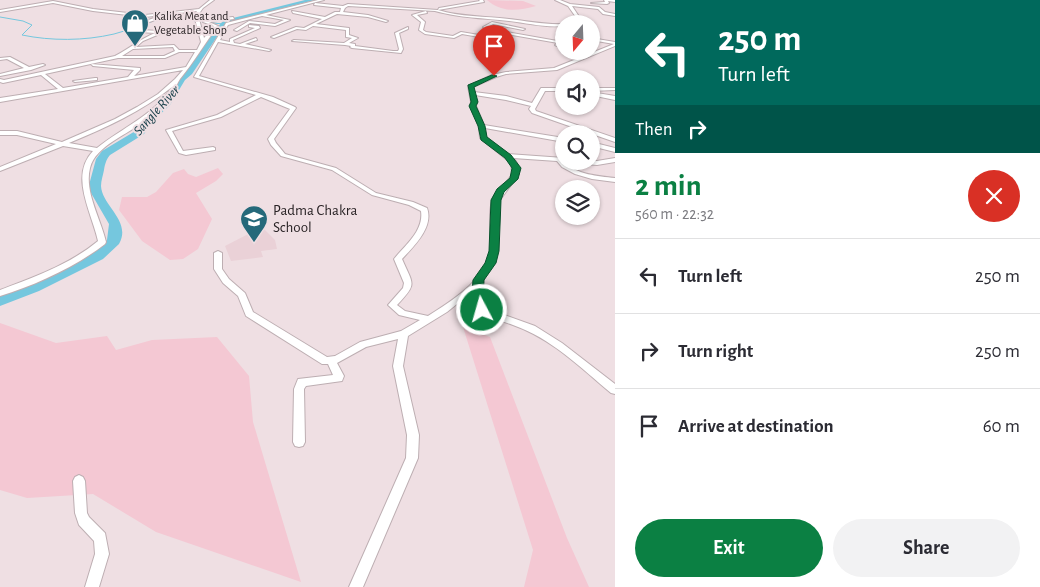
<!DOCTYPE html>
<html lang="en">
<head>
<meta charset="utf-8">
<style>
  body { margin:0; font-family:"Alegreya Sans",sans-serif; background:#f2f2f3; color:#2b2b33; height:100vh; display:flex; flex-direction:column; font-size:19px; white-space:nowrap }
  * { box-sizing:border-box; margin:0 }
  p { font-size:16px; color:#7c7c81 }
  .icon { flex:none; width:28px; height:28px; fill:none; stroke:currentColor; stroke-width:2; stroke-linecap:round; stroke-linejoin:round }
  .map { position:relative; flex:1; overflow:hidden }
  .details { display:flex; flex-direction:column; background:#fff; width:425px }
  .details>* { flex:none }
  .banner { background:#00695c; color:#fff; overflow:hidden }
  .needle { width:32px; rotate:199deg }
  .controls { position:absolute; left:555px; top:15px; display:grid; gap:10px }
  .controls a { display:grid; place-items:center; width:45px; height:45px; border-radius:50%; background:#fff; box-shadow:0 1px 4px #0004; font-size:25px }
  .pin { position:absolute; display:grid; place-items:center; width:42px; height:42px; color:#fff; margin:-51px -21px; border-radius:50% 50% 50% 0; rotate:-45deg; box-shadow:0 0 5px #0007 }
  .pin .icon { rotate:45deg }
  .me { position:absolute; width:55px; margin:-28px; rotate:354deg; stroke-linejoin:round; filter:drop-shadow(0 0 4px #0008) }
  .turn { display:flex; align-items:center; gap:18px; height:105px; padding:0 20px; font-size:22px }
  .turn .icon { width:65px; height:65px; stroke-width:2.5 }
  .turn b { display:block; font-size:35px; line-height:42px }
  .then { display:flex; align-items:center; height:48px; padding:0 20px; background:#0003; gap:10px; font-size:19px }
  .round { display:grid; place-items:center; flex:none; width:52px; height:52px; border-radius:26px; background:#f2f2f3 }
  .head { display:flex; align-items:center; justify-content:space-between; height:85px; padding:0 20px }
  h1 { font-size:30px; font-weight:700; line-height:38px; color:#0b8043 }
  .action { display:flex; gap:10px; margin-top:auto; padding:10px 20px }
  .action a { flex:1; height:58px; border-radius:30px; background:#0b8043; color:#fff; font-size:20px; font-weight:700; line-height:58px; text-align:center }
  .action a+a { background:#f2f2f3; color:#2b2b33 }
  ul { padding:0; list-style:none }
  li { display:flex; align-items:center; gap:15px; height:75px; padding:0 20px; border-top:1px solid #e1e1e2 }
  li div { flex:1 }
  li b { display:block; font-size:19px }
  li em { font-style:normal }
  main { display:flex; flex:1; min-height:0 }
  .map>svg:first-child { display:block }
</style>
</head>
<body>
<main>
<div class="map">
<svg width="615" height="587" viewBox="0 0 615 587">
  <rect width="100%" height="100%" fill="#efdfe3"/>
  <path fill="#ead1d7" d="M262,227L275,240L277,249L261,251L263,257L231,261L225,246Z"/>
  <path fill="#f4c8d3" d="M487,0L523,1L536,6C518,11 502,13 487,0Z
    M218,168L223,174L216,181L196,193L212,219L198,249L183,259L170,260L142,241L119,210L122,197H147L156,192L173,173L184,169L188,174L196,177Z
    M0,323L56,343L107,336L116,350L152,340L217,337L249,376L253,422L301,582L156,532L93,494L27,498L0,490Z
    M463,327L490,337L567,538L589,587H524L533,550Z"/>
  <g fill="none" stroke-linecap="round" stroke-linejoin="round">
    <path stroke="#75c7de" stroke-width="1" d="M0,17L23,21L32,25L22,35C51,41 84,41 114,34C127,31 140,24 154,21C176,17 201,22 223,24"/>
    <path fill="#75c7de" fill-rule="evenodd" d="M305,0H315L229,22L225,25L192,74L185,80L170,105L154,120L144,134L110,155C106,160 105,164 104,170C103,175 101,181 101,186C102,206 132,221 119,244L103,259L39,291L0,306V295C37,282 79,266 107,240L109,224L91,193L89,185L96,159L102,151L137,130L147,116L164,101L178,77L186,70L221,23L225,20Z"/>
    <g stroke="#bdaeb2" stroke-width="2">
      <path id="minor" d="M210,0H214L203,8L198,15L204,38L214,26L203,22V20L233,17L234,19L209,22L218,26C205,43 194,62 180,79C177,83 176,88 173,92C166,103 156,112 146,120C129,134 95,146 90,168C84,192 101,219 106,242L105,244C75,267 36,285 0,296V290C34,277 69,265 98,241C92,213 69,176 93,151L63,146L0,171V167L56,144L17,135H0V131H17L62,142L115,119L137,107L158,94L175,79L183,70L0,102V98L58,89L41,75L3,83L0,82V79L4,80L115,56C129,49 140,39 155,33L139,32L131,28V26L157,17L158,19L135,27L140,30L161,31L162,33L143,41L136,47L174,45L179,50H197L201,42L194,15L197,11L145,17L93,11L53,3L0,12V10L53,1L93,9L145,15L199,9ZM173,47L175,51L164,56H122L133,49ZM179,52H195L186,67L134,76L140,70V68L91,64L93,66L134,70L128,77L63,88L45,74L118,58H165ZM172,87C153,116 123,127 97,148L69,143C105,128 141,112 172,87Z
        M318,0H324L266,15L290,20L275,26L250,23L237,31L234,30L249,21L275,24L284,20L262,16L228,25L220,40L230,42V39L255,28L249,27V25L259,26L260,28L233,40L234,43L240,44L256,38L257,40L245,44L271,50L269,51L218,42L199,76L273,97L295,107L296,108L274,139L276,143L285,154L336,168L376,193L413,202L427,208C434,227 414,246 402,259C413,285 418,283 397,305L405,311L428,316C455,299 489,278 491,244C491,230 488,215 492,201C496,190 507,184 512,174L511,163L480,138L479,126L470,106L471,102L468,86L492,75L506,72L554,68L614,44L591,40V38L615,42V46L557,70L506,74L496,77L473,87L474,92L506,96L532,103L541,88H564V91H545L535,109L536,111L615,138V142L532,113L529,109L531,106L506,100L475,95L477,102L476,106L484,125L564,138V142L485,128L486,137L508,154L564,158V161H566L564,162C578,175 597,176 615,178V182L592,179L575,174L562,167L557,161L513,158C518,162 519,167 519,174L500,200L498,212V250L494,264L482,282V304L485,308L535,326L562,343L615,384V394L611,393C581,368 551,338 513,325C500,320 481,317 473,305V291L447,312L408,336L403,366L419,435L418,458L363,587H349L406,458L407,435L393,366L398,339L366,347L337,363L344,376L342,381L306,386L304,389L305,442L303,446L299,447L295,446L293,442L294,389L298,379L333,375L328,364H322L246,316L238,296L223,283L214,269V253L218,251L222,253V269L229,279L245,293L253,312L327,357L335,356L360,342L401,331L420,320L399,315L388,305L403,288L404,283L394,259C405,245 424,231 421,211L409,205L372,195L332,170L281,156L271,145L268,139L290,109L261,97L221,117L172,131L183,151L213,147L215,148V150L186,155L179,153L166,130L217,115L256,95L194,77L226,23Z
        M479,0H483L484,2L438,10C460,17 485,16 509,19C527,21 545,25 564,24V26C545,28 527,23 509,21C484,18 459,18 435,11L348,6L345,8L343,12L368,15L388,21L386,22L368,17L337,14L316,24L349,28V35L358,38L349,43L355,44V46L393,51H398L399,49L395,33L408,27V29L399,33L403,49L401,53L352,48L350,47L351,46L345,45L292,41L294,40L344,43L352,38L346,37V30L313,26L306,30L297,29L274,38L271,37L296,27L304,28L322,19L293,13L292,11L325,17L335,12H340L341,8L314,5L315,3L343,6L348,4L438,10L439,8L480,1Z
        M555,0H560L570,4L599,7L605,12L615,14V16L603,14L598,9L572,6L582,21L573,24H566L578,20L568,6Z
        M604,0H615V2L608,1L609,3L607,4L591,3L605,2Z
        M426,11L427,13L417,15L425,22L423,30L426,32L453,36L461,32L479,35L491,31L483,27L492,22L525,29L523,30L493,24L488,27L496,30L563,42L557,46L555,45L558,43L495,32L479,37L462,34L454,38L425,34L419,30L421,22L412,15Z
        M557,33L564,35V37L556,35Z
        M10,57L29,67L43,64L45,65L31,70L0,76V74L24,68L7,59L0,60V58Z
        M95,78H97V80L75,82L73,81Z
        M591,88H615V90L591,91Z
        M591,92L615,96V100L591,95Z
        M591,142L615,148V152L591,146Z
        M615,158V162L597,165L572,163L569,161H597Z
        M79,475L83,477L85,481L87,513L89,517L105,533L109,554L99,587H85L95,554L94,541L79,525L75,513L73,481L75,477Z"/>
    </g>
    <use href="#minor" fill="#fff" fill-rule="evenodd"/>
  </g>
  <path fill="#0b8043" stroke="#07532c" d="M492,75L497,76L474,87L478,102L476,106L485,126L487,137L511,155L521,168L518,179L504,192L501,200L499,251L496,263L484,280L483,304L488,310L482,314L477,313L471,305L473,280L485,263L489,251L491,200L497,189L510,178L512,168L505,158L481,140L478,126L469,106L471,102L468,85Z"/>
  <defs>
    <g id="shop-pin" transform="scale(1.4375)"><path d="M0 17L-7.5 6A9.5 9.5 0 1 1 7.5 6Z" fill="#25697a" stroke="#efdfe3"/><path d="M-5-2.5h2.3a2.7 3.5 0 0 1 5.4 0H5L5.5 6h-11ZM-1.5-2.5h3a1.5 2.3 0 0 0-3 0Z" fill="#fff"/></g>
    <g id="school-pin" transform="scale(1.4375)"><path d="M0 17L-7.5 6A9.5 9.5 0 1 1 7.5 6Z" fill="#25697a" stroke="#efdfe3"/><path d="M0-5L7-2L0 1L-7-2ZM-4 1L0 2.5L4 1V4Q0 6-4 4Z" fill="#fff"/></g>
  </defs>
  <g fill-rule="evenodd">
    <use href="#shop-pin" x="135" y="23"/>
    <use href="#school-pin" x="254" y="219"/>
  </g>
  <g text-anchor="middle" stroke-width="4" stroke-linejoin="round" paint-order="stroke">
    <g font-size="12" fill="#292325" stroke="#efdfe3" text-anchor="start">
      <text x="154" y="20">Kalika Meat and<tspan x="154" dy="14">Vegetable Shop</tspan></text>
    </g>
    <g font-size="14" font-style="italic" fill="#19404a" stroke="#efdfe3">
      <text transform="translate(156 110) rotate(-48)" y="5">Sangle River</text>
    </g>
    <g font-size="15" fill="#292325" stroke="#efdfe3" text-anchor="start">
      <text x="273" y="215">Padma Chakra<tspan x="273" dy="17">School</tspan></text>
    </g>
  </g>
</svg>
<div class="controls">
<a><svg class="needle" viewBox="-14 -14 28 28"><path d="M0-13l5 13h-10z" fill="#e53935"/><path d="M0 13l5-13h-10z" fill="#7c7c81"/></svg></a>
<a><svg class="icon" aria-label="sound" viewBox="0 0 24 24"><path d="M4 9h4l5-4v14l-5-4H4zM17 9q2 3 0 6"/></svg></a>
<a><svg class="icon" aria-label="search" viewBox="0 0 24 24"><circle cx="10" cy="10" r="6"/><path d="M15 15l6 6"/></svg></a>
<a><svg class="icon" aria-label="layers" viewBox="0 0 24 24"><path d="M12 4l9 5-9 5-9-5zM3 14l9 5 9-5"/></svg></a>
</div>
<div class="pin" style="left:494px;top:76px;background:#d93025"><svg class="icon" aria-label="arrive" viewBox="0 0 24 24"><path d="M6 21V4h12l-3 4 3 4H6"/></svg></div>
<svg class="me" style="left:482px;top:310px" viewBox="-20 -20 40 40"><circle r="17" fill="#0b8043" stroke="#fff" stroke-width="3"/><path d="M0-11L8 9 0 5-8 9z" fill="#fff"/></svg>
</div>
<section class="details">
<div class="banner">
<div class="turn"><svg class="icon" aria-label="left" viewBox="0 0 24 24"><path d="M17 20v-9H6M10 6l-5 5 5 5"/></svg><div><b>250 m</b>Turn left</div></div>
<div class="then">Then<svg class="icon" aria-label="right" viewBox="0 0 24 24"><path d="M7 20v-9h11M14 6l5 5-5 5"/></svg></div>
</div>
<div class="head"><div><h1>2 min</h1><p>560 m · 22:32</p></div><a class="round" style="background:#d93025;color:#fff"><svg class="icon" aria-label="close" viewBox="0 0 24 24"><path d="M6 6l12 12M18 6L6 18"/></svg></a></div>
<ul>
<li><svg class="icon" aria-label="left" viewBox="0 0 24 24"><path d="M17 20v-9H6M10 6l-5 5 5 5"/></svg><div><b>Turn left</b></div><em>250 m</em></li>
<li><svg class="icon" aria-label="right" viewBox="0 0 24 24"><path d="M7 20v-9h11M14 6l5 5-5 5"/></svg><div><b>Turn right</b></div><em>250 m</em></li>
<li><svg class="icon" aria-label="arrive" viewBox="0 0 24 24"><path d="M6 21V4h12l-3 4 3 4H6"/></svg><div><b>Arrive at destination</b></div><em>60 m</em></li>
</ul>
<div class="action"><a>Exit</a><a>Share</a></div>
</section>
</main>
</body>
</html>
